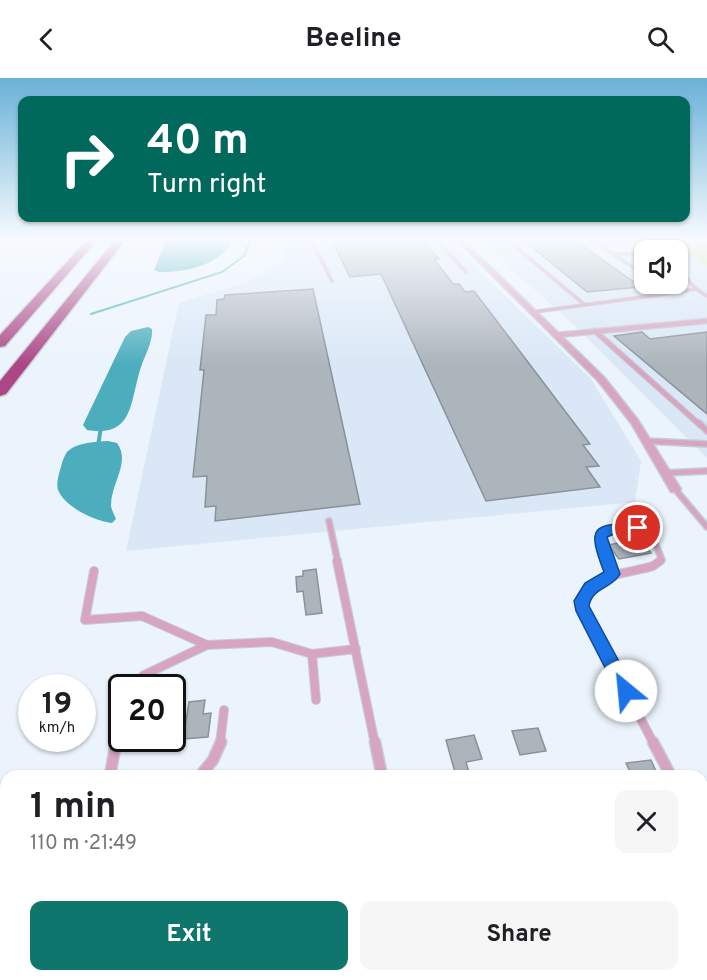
<!DOCTYPE html>
<html lang="en">
<head>
<meta charset="utf-8">
<style>
  body { margin:0; font-family:Overpass,sans-serif; background:#f6f6f6; color:#202124; height:100vh; display:flex; flex-direction:column; font-size:22px; white-space:nowrap }
  * { box-sizing:border-box; margin:0 }
  p { font-size:20px; color:#757577 }
  .icon { flex:none; width:33px; height:33px; fill:none; stroke:currentColor; stroke-width:2; stroke-linecap:round; stroke-linejoin:round }
  .map { position:relative; flex:1; overflow:hidden }
  .drawer { position:absolute; left:0px; top:692px; width:708px; height:212px; display:flex; flex-direction:column; background:#fff; border-radius:18px 18px 0 0; box-shadow:0 2px 4px #0004 }
  .drawer>* { flex:none }
  .guide { position:absolute; left:18px; top:18px; width:672px; height:126px; border-radius:12px; box-shadow:0 2px 4px #0004; background:#00695c; color:#fff; overflow:hidden }
  .fabs { position:absolute; left:634px; top:162px; display:grid; gap:12px }
  .fabs a { display:grid; place-items:center; width:54px; height:54px; border-radius:12px; background:#fff; box-shadow:0 2px 4px #0004; font-size:30px }
  .speed { position:absolute; left:18px; top:596px; display:flex; gap:12px; font-size:30px; font-weight:700; text-align:center }
  .speed>* { display:grid; place-content:center; width:78px; height:78px; border-radius:50%; background:#fff; box-shadow:0 2px 4px #0004; line-height:1 }
  .speed small { font-size:15px; font-weight:400 }
  .speed .limit { border:3px solid #111; border-radius:9px; background:#fff; color:#111 }
  .pin { position:absolute; display:grid; place-items:center; width:51px; height:51px; color:#fff; margin:-26px; border:3px solid #fff; border-radius:50%; box-shadow:0 2px 6px #0007 }
  .me { position:absolute; width:66px; margin:-33px; rotate:332deg; stroke-linejoin:round; filter:drop-shadow(0 0 4px #0008) }
  .turn { display:flex; align-items:center; gap:21px; height:126px; padding:0 30px; font-size:27px }
  .turn .icon { width:78px; height:78px; stroke-width:2.5 }
  .turn b { display:block; font-size:42px; line-height:51px }
  .round { display:grid; place-items:center; flex:none; width:63px; height:63px; border-radius:12px; background:#f6f6f6 }
  .head { display:flex; align-items:center; justify-content:space-between; height:102px; padding:0 30px }
  h1 { font-size:36px; font-weight:700; line-height:45px }
  .action { display:flex; gap:12px; margin-top:auto; padding:12px 30px }
  .action a { flex:1; height:69px; border-radius:12px; background:#0f766e; color:#fff; font-size:24px; font-weight:700; line-height:69px; text-align:center }
  .action a+a { background:#f6f6f6; color:#202124 }
  header { display:flex; justify-content:space-between; align-items:center; height:78px; padding:0 30px; background:#fff; font-size:27px; font-weight:700 }
  .map>svg:first-child { display:block }
</style>
</head>
<body>
<header><svg class="icon" aria-label="back" viewBox="0 0 24 24"><path d="M15 5l-7 7 7 7"/></svg>Beeline<svg class="icon" aria-label="search" viewBox="0 0 24 24"><circle cx="10" cy="10" r="6"/><path d="M15 15l6 6"/></svg></header>
<div class="map">
<svg width="707" height="902" viewBox="0 0 707 902">
  <rect width="100%" height="100%" fill="#ebf3fc"/>
  <path fill="#d9e7f6" fill-rule="evenodd" d="M288,161H447L591,301L641,383L635,424L126,473L179,225L244,205L268,194L283,182Z
    M478,161H661L707,188V380L576,249ZM645,172H678V206H645Z"/>
  <path fill="#d2e19c" d="M661,161H707V188Z
    M707,869V902H508L538,897H702V870Z"/>
  <path fill="#4cadbd" d="M167,161H233C222,187 185,195 159,194L154,192Z
    M148,249L152,251C153,265 144,278 140,292C130,325 133,360 87,352L83,347L125,259L131,253Z
    M108,363L117,365C131,384 111,405 111,427C111,431 114,436 116,441L112,445C94,443 65,429 58,412C56,406 59,395 61,389C62,384 65,376 68,373C78,364 96,364 108,363Z"/>
  <g fill="none" stroke-linecap="round" stroke-linejoin="round">
    <path stroke="#4cadbd" stroke-width="2" d="M91,236L222,194L244,178L251,161"/>
    <path stroke="#4cadbd" stroke-width="4" d="M98,368L101,349"/>
  </g>
  <path fill="#acb4bc" stroke="#8a9199" stroke-width="1.5" d="M331,161H419L425,165L439,181H434L453,206H459L465,214L474,213L590,366L583,367L599,388L586,389L600,409L486,423L381,196L350,199Z
    M522,161H573L641,209L587,214Z
    M313,211L360,426L215,443L216,428L205,429L207,398L193,399L204,292H200L206,237H216L217,222L224,221L225,217Z
    M642,254L650,261L707,254V336L614,258Z
    M640,461L651,475L619,481L608,467Z
    M316,491L322,535L306,537L303,513L297,514L296,499L303,498V493Z
    M205,622L203,636L211,635L208,659L183,661L189,624Z
    M538,650L546,673L520,677L512,653Z
    M474,657L482,681L466,684L470,698H456L446,662Z
    M651,682L658,698H632L626,685Z"/>
  <g fill="none" stroke-linecap="round" stroke-linejoin="round">
    <g stroke="#c6cdd5" stroke-width="4.5">
      <path id="service-far4" d="M310,161L332,203
        M436,161L466,194
        M506,161L585,227
        M590,161L645,197
        M461,162L475,161
        M616,176H645
        M678,190L696,211
        M672,215L696,211L707,218
        M533,234L672,215L658,206"/>
    </g>
    <g stroke="#c6cdd5" stroke-width="7">
      <path id="service-far3" d="M595,253L700,347
        M557,257L707,243"/>
    </g>
    <g stroke="#c6cdd5" stroke-width="8">
      <path id="service-far2" d="M699,345L707,353
        M645,363L707,366
        M664,395L707,393
        M675,411L707,449
        M329,443L338,485
        M607,485L600,458C615,445 636,448 652,457L662,482L658,485"/>
    </g>
    <g stroke="#c6cdd5" stroke-width="10">
      <path id="service-far1" d="M337,483L375,666
        M607,483L612,496
        M94,493L85,542L142,538L207,567L272,564L312,576L356,571
        M312,576L316,622
        M133,609L144,597L207,567
        M116,666L122,632
        M220,666L224,632
        M654,666L581,528C590,493 625,497 653,488L660,483"/>
    </g>
    <g stroke="#c6cdd5" stroke-width="13">
      <path id="service" d="M375,664L382,698
        M653,664L671,698
        M110,698L116,664
        M200,698L213,682L221,664
        M702,756L707,765
        M168,897V902"/>
    </g>
    <g stroke="#c6cdd5" stroke-width="3">
      <path id="minor" d="M456,161H462L604,299L638,342L681,411L679,414H671L631,345L598,303Z
        M707,826V846L702,847V827Z
        M213,897H270L268,902H211Z"/>
    </g>
    <g stroke="#c6cdd5" stroke-width="3">
      <path id="motorway" d="M88,161H98L5,268L0,269V257Z
        M116,161H126L6,316L0,318V303Z"/>
    </g>
    <use href="#service-far4" stroke="#d7a5c1" stroke-width="3"/>
    <use href="#service-far3" stroke="#d7a5c1" stroke-width="4.5"/>
    <use href="#service-far2" stroke="#d7a5c1" stroke-width="5"/>
    <use href="#service-far1" stroke="#d7a5c1" stroke-width="8"/>
    <use href="#service" stroke="#d7a5c1" stroke-width="10"/>
    <use href="#minor" fill="#d7a5c1" fill-rule="evenodd"/>
    <use href="#motorway" fill="#ac4686" fill-rule="evenodd"/>
  </g>
  <linearGradient id="sky" x2="0" y2="1"><stop stop-color="#69b1d7"/><stop offset="0.56" stop-color="#f6fafe"/><stop offset="1" stop-color="#f6fafe" stop-opacity="0"/></linearGradient>
  <rect width="707" height="287" fill="url(#sky)"/>
  <path fill="#1a73e8" stroke="#114b97" stroke-width="1.5" d="M638,445L643,446L645,450L643,454L614,456L607,459L620,496C612,511 592,509 589,528L635,613L632,619L626,622L620,619L576,533L574,523L585,505L604,494C587,449 591,446 638,445Z"/>
</svg>
<div class="fabs">
<a><svg class="icon" aria-label="sound" viewBox="0 0 24 24"><path d="M4 9h4l5-4v14l-5-4H4zM17 9q2 3 0 6"/></svg></a>
</div>
<div class="speed"><div>19<small>km/h</small></div><div class="limit">20</div></div>
<div class="pin" style="left:638px;top:450px;background:#d93025"><svg class="icon" aria-label="arrive" viewBox="0 0 24 24"><path d="M6 21V4h12l-3 4 3 4H6"/></svg></div>
<svg class="me" style="left:626px;top:613px" viewBox="-20 -20 40 40"><circle r="19" fill="#fff"/><path d="M0-13L10 11 0 6-10 11z" fill="#1a73e8"/></svg>
<div class="guide">
<div class="turn"><svg class="icon" aria-label="right" viewBox="0 0 24 24"><path d="M7 20v-9h11M14 6l5 5-5 5"/></svg><div><b>40 m</b>Turn right</div></div>
</div>
<section class="drawer">
<div class="head"><div><h1>1 min</h1><p>110 m · 21:49</p></div><a class="round"><svg class="icon" aria-label="close" viewBox="0 0 24 24"><path d="M6 6l12 12M18 6L6 18"/></svg></a></div>
<div class="action"><a>Exit</a><a>Share</a></div>
</section>
</div>
</body>
</html>
